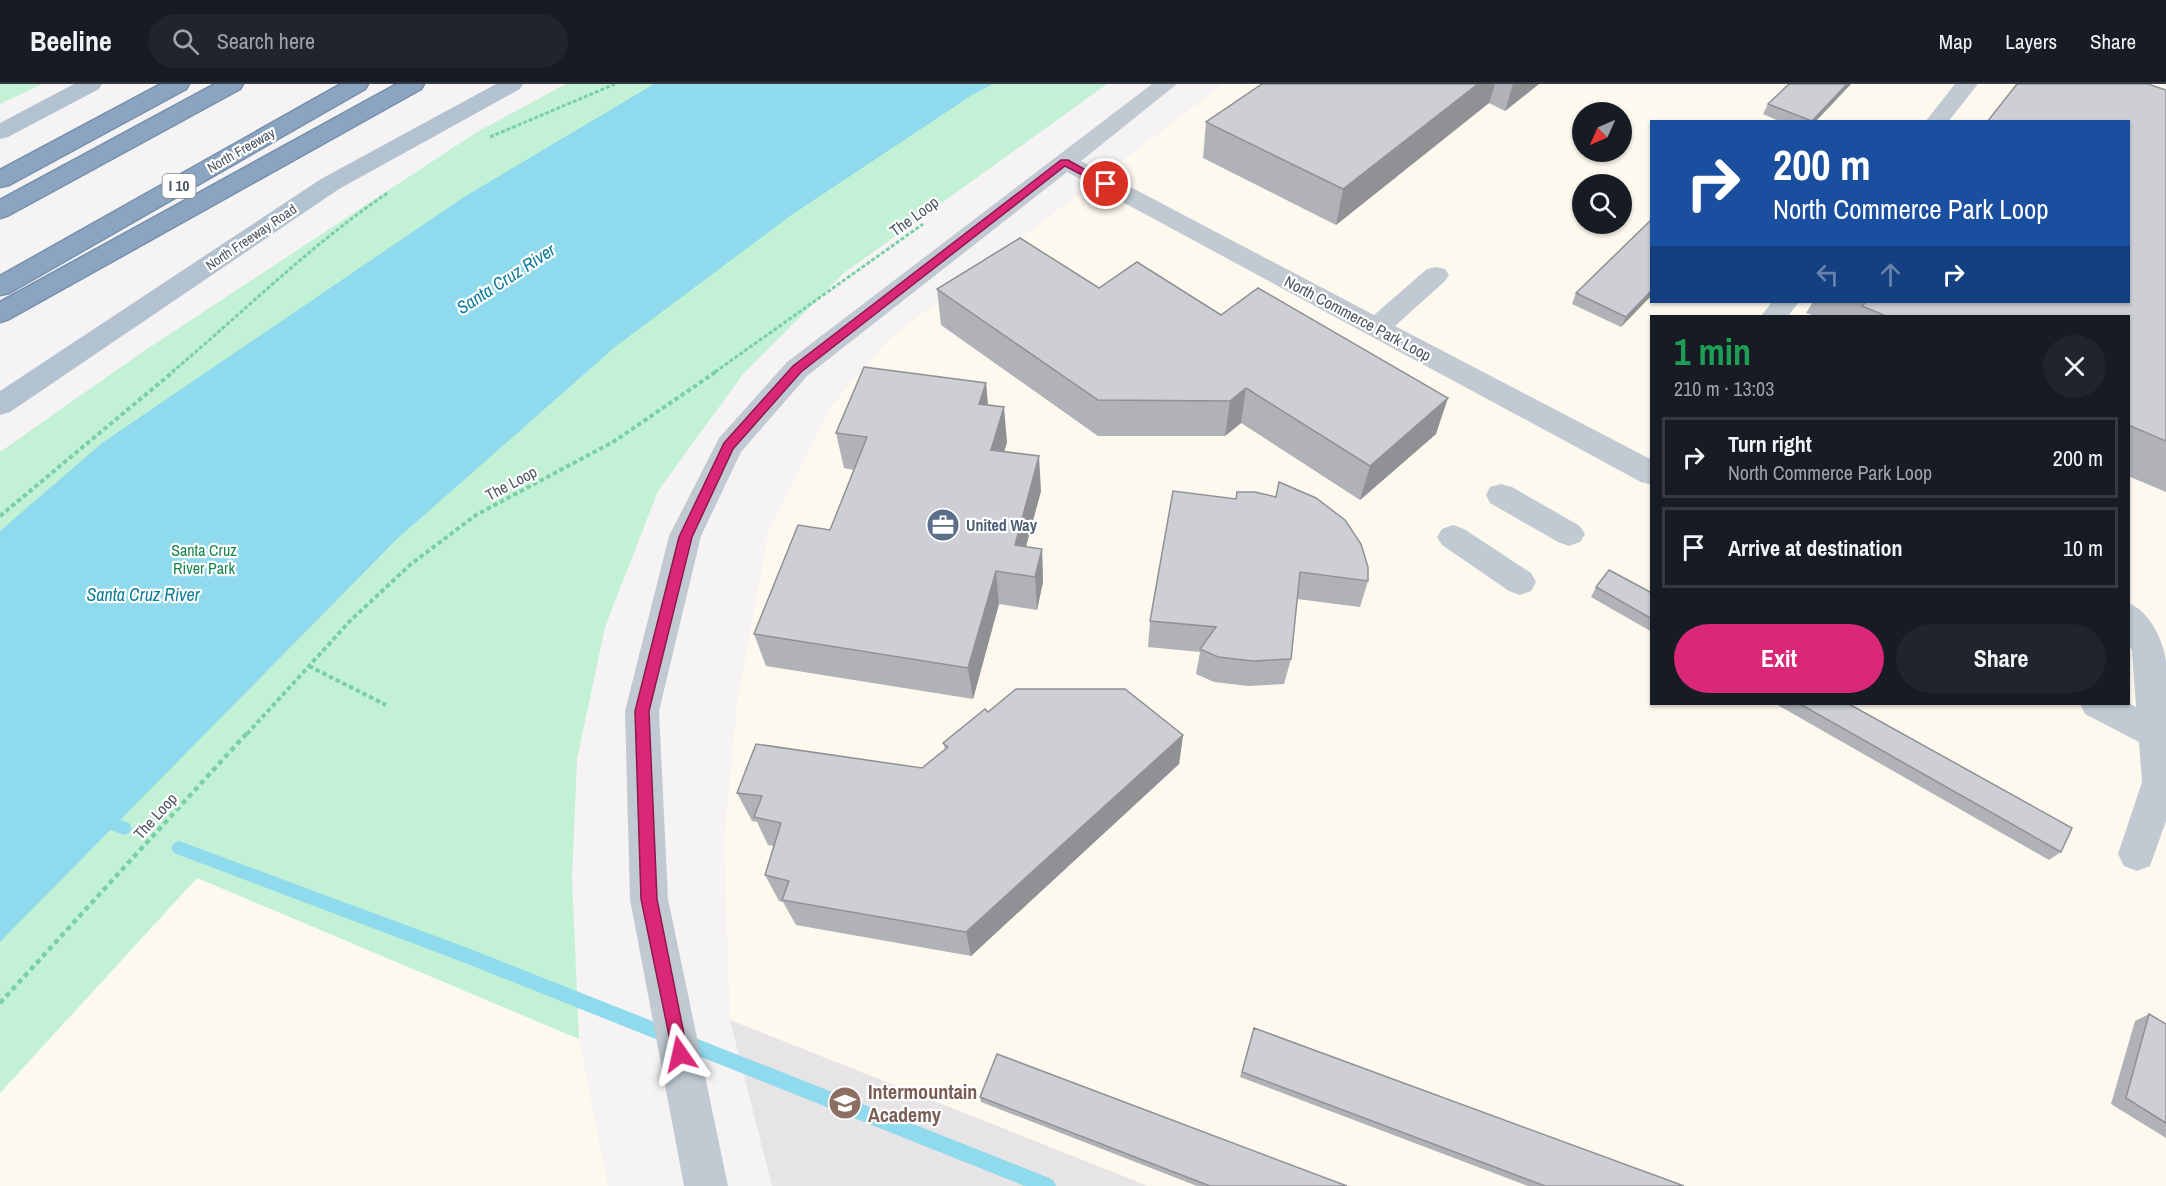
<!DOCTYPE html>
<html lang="en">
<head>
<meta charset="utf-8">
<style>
  body { margin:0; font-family:"Archivo Narrow",sans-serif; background:#20242c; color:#f1f3f6; height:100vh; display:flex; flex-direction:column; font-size:22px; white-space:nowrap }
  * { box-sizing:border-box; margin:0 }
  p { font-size:20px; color:#9ea1a6 }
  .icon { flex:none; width:33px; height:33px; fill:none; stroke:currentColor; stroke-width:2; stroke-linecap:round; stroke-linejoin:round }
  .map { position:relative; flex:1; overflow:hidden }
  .panel { position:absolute; left:1650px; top:231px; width:480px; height:390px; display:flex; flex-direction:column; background:#171b24; border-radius:0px; box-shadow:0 2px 4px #0004 }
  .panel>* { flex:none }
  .top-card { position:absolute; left:1650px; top:36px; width:480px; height:183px; border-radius:0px; box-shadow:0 2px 4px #0004; background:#1a4fa0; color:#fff; overflow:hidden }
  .needle { width:39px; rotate:225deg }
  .controls { position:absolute; left:1572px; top:18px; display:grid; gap:12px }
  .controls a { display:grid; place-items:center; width:60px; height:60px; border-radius:50%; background:#171b24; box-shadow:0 2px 4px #0004; font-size:30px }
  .pin { position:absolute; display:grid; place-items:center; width:51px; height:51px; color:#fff; margin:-26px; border:3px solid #fff; border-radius:50%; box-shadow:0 2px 6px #0007 }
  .me { position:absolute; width:66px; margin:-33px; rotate:349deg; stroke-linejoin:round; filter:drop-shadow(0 0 4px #0008) }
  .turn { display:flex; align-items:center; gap:21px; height:126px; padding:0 24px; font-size:27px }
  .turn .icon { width:78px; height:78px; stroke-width:2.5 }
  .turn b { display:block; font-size:42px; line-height:51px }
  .lanes { display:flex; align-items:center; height:57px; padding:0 24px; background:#0003; justify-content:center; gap:30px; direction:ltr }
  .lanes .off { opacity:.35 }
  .round { display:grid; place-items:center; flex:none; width:63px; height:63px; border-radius:32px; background:#20242c }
  .head { display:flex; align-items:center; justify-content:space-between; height:102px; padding:0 24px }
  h1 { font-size:36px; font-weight:800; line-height:45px; color:#1e9e55 }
  .button { display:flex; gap:12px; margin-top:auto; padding:12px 24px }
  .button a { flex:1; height:69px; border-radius:36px; background:#db2777; color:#fff; font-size:24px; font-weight:800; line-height:69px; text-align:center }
  .button a+a { background:#20242c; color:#f1f3f6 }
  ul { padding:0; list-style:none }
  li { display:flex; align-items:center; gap:18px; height:81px; margin:0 12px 9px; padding:0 12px; border:3px solid #363941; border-radius:0px }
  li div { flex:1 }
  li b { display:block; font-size:22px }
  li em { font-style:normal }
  header { display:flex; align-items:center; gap:36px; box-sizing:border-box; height:84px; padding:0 30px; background:#171b24; border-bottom:2px solid #363941 }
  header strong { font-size:28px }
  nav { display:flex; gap:33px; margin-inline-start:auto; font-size:21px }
  .search { width:420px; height:54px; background:#20242c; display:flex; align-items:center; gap:15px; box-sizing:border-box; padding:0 21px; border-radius:33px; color:#9ea1a6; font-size:22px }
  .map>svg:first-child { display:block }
</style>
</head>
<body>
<header>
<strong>Beeline</strong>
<div class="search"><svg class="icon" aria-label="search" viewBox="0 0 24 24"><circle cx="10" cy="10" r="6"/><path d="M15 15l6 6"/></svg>Search here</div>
<nav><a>Map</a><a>Layers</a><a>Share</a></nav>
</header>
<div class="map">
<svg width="2166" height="1102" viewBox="0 0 2166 1102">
  <rect width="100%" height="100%" fill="#f5f3f3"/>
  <path fill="#fdf9ef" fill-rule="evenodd" d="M1223,0H2166V1102H1148L730,936L724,760L737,619L769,445L832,321L888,256ZM1582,28H1622V68H1582ZM1652,38H2128V218H1652ZM1582,100H1622V140H1582ZM1652,232H2128V620H1652Z
    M197,793L579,955L608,1102H0V1009Z"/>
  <path fill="#e6e4e5" d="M730,936L1148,1102H772Z"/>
  <path fill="#c3f1d5" d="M0,0H42L0,20Z
    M566,0H1107L844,189L743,290L658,407L605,543L577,675L572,794L579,955L197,794L0,1009V368L141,269L477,48Z"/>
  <path fill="#90daee" d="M654,0H993L972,11L790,132L615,263L397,455L0,858V447L102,359L464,113Z"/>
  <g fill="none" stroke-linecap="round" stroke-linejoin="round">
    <path fill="#90daee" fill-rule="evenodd" d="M100,728L129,739L132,744L129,749L124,751L95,740L93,735L95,730Z
      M179,757L465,863L1047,1093L1053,1096L1056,1102H1025L465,879L174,769L171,764L174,759Z"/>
    <g stroke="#7690ad" stroke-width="3">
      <path id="highway" d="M161,0H189L186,5L9,101L0,103V86Z
        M215,0H243L240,5L9,131L0,134V116Z
        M341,0H368L365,5L9,209L0,211V192Z
        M397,0H424L421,5L9,235L0,238V218Z"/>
    </g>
    <path stroke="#7ad0a6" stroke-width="3" stroke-dasharray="4 2" stroke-linecap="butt" d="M490,53L615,0
      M172,288C244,228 310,161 389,108
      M715,288L923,140"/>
    <path stroke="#7ad0a6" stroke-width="4" stroke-dasharray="4.5 3" stroke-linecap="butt" d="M0,432L174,287
      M309,582L386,621
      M247,650L350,537L411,480L476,431L613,358L717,287"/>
    <path stroke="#7ad0a6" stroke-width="4.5" stroke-dasharray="5 4" stroke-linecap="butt" d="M0,919L248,648"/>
    <path fill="#c1cad2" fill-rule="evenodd" d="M1152,0H1177L1081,77L1374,231L1427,185L1436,183L1445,185L1449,191L1445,197L1395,242L1652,376V401L1641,398L1067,88L807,292L741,368L701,452L659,627L668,815L728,1102H684L630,815L625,627L669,452L719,354L787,278Z
      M1955,0H1978L1948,38H1925Z
      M1772,218H1799L1788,232H1761Z
      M1501,400L1512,403L1580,442L1585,450L1580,458L1569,462L1558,458L1490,419L1486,411L1490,403Z
      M1453,441L1464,445L1531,489L1536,498L1531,507L1520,511L1509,507L1442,461L1437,453L1442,445Z
      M2128,519C2149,526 2164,557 2166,578V737L2150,782L2137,787L2124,782L2118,770L2142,698L2139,658L2085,630L2080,620L2128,619L2136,623L2132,566L2128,561Z"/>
    <path fill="#b3c2d1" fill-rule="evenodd" d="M74,0H102L99,5L8,53L0,55V39Z
      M496,0H523L520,5L339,105L10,328L0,331V307L321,95Z"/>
    <use href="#highway" fill="#8ba5c1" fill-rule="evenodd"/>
  </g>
  <path fill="#b0b2b7" d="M1262,0H1539L1505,27L1489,19L1336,141L1203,74L1206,38Z
    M1851,0L1815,38H1781L1763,30L1768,20Z
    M2166,6V408L2128,392V232H1815L1806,229L1813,218H2128Z
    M1652,135V211L1621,243L1572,220L1576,209Z
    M1099,204L1221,231L1436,350L1360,416L1241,339L1225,352H1098L941,241L937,205Z
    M986,299L988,321L1007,358L1004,368L1041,407L1026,463L1042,465L1043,498L1037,526L999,520L973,615L766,582L754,550L830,446L854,386L844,384L836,349Z
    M1279,398L1368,497L1360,523L1297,515L1291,575L1284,600L1248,602L1214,598L1196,590L1200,568L1148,563L1150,537L1236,415L1237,408L1276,413Z
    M1596,503L1652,509V548L1591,513Z
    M1776,620H1849L2061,768L2049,776Z
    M988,628L1183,651L1179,680L971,872L796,841L783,818L779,817L765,791L774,762L768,761L757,738L752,737L737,709L922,684L945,665L943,659Z
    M2149,930L2166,940V1054L2111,1020L2135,937Z
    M1254,944L1684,1102H1528L1240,993Z
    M980,1013L1347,1102H1197L981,1018Z"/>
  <path fill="#909195" d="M1478,0H1495L1489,19L1336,141L1343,105Z
    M1513,0H1539L1505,27Z
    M1847,0H1851L1815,38H1811Z
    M1652,206V211L1621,243L1626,233Z
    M986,299L989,335L979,320Z
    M1246,304L1241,339L1225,352L1230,317Z
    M1448,314L1436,350L1360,416L1370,382Z
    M1004,323L1007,358L994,401L991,366Z
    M1039,372L1041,407L1018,491L1015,461Z
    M1042,465L1043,498L1037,526L1035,493Z
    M996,487L999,520L973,615L968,584Z
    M1183,651L1179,680L971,872L966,848Z"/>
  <path fill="#cdcfd5" stroke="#909195" stroke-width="1.5" d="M1262,0H1478L1343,105L1206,38Z
    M1789,0H1847L1812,37L1768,20Z
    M2017,0H2148L2166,6V357L2128,341V232H1886L1862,222L1866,218H2128V38H1987Z
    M1652,135V206L1626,233L1576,209Z
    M1020,154L1099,204L1137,178L1221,231L1258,204L1448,314L1370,382L1246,304L1230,317L1098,316L937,205Z
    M864,283L986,299L979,320L1004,323L991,366L1039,372L1015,461L1042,465L1035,493L996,487L968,584L754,550L798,441L830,446L867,353L836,349Z
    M1279,398L1316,414L1345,436L1361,460L1368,483V497L1300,488L1291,575L1253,577L1218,573L1200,565L1216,543L1150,537L1173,407L1236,415L1237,408H1255L1276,413Z
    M1609,486L1652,509V535L1596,503Z
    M1016,605H1125L1183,651L966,848L782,816L789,797L765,791L781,739L754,733L762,712L737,709L756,660L922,684L948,663L943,659L985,625L988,628Z
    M1800,620H1849L2072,744L2061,768Z
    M2149,930L2166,940V1039L2126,1014Z
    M1254,944L1684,1102H1545L1242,988Z
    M997,970L1347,1102H1210L980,1013Z"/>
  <path fill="#db2777" stroke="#8e194d" stroke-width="1.5" d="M1061,76H1068L1111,100L1103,102L1065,82L801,288L733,365L692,453L649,627L657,815L688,970L686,976L680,978L674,976L641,815L635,627L679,453L724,359L793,282Z"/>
  <defs>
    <g id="office-disc" transform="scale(1.725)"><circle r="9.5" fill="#5c6f8a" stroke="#fff"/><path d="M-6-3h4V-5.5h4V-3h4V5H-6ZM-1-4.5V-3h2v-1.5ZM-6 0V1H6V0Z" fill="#fff"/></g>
    <g id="school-disc" transform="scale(1.725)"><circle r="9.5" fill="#8d6e63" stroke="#fff"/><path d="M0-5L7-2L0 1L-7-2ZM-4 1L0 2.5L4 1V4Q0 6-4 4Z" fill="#fff"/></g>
  </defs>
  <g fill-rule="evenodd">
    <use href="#office-disc" x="943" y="441"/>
    <use href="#school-disc" x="845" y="1019"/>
  </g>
  <g text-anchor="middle" stroke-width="4.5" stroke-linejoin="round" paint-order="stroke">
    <g font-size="14" fill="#4a5661" stroke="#fff">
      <text transform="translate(241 66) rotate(-30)" y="5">North Freeway</text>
      <text transform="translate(251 153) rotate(-34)" y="5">North Freeway Road</text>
    </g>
    <rect fill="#fff" stroke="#808990" stroke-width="1.5" x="162.5" y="90" width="33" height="24" rx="4.5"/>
    <g font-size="15" font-weight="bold" fill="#4a5661">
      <text x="179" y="107">I 10</text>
    </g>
    <g font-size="16" fill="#4a5661" stroke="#fff">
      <text transform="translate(914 132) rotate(-36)" y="6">The Loop</text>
      <text transform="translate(1358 234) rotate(28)" y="6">North Commerce Park Loop</text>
      <text transform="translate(511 399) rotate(-28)" y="6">The Loop</text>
      <text transform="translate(155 732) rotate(-48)" y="6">The Loop</text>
    </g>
    <g font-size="16" font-weight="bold" fill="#4e5e75" stroke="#fff" text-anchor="start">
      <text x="966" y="447">United Way</text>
    </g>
    <g font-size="16" fill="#17864f" stroke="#fff">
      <text x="204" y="472">Santa Cruz<tspan x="204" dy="18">River Park</tspan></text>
    </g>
    <g font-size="18" font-style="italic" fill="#0c7c9b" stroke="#fff">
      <text transform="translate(506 195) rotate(-33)" y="6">Santa Cruz River</text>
      <text x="143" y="517">Santa Cruz River</text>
    </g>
    <g font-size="20" font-weight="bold" fill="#785e54" stroke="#fff" text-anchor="start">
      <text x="868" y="1015">Intermountain<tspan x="868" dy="23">Academy</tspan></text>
    </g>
  </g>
</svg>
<div class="controls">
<a><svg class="needle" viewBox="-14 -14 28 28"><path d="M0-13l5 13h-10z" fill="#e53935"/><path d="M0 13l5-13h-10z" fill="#9ea1a6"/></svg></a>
<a><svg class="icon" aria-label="search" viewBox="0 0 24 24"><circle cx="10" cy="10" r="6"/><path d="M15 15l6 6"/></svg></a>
</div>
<div class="pin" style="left:1106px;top:100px;background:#d93025"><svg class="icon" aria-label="arrive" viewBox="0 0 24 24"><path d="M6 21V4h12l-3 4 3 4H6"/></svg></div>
<svg class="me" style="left:680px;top:970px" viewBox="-20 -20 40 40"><path d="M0-17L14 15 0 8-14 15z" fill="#db2777" stroke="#fff" stroke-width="4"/></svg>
<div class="top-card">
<div class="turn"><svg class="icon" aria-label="right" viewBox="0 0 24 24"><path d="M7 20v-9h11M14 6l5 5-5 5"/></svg><div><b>200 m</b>North Commerce Park Loop</div></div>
<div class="lanes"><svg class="icon off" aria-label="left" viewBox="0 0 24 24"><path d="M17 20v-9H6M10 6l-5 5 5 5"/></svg><svg class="icon off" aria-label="ahead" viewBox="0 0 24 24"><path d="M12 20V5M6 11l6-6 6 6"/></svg><svg class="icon" aria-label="right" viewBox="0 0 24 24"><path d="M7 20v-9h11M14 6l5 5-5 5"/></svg></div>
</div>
<section class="panel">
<div class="head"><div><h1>1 min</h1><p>210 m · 13:03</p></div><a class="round"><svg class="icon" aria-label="close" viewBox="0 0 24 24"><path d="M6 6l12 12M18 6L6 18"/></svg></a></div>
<ul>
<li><svg class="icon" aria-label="right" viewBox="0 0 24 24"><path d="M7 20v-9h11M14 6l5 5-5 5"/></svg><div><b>Turn right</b><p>North Commerce Park Loop</p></div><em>200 m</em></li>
<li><svg class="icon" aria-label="arrive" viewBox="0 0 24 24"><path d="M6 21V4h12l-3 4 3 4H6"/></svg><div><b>Arrive at destination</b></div><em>10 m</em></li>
</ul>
<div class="button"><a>Exit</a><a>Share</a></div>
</section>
</div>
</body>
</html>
